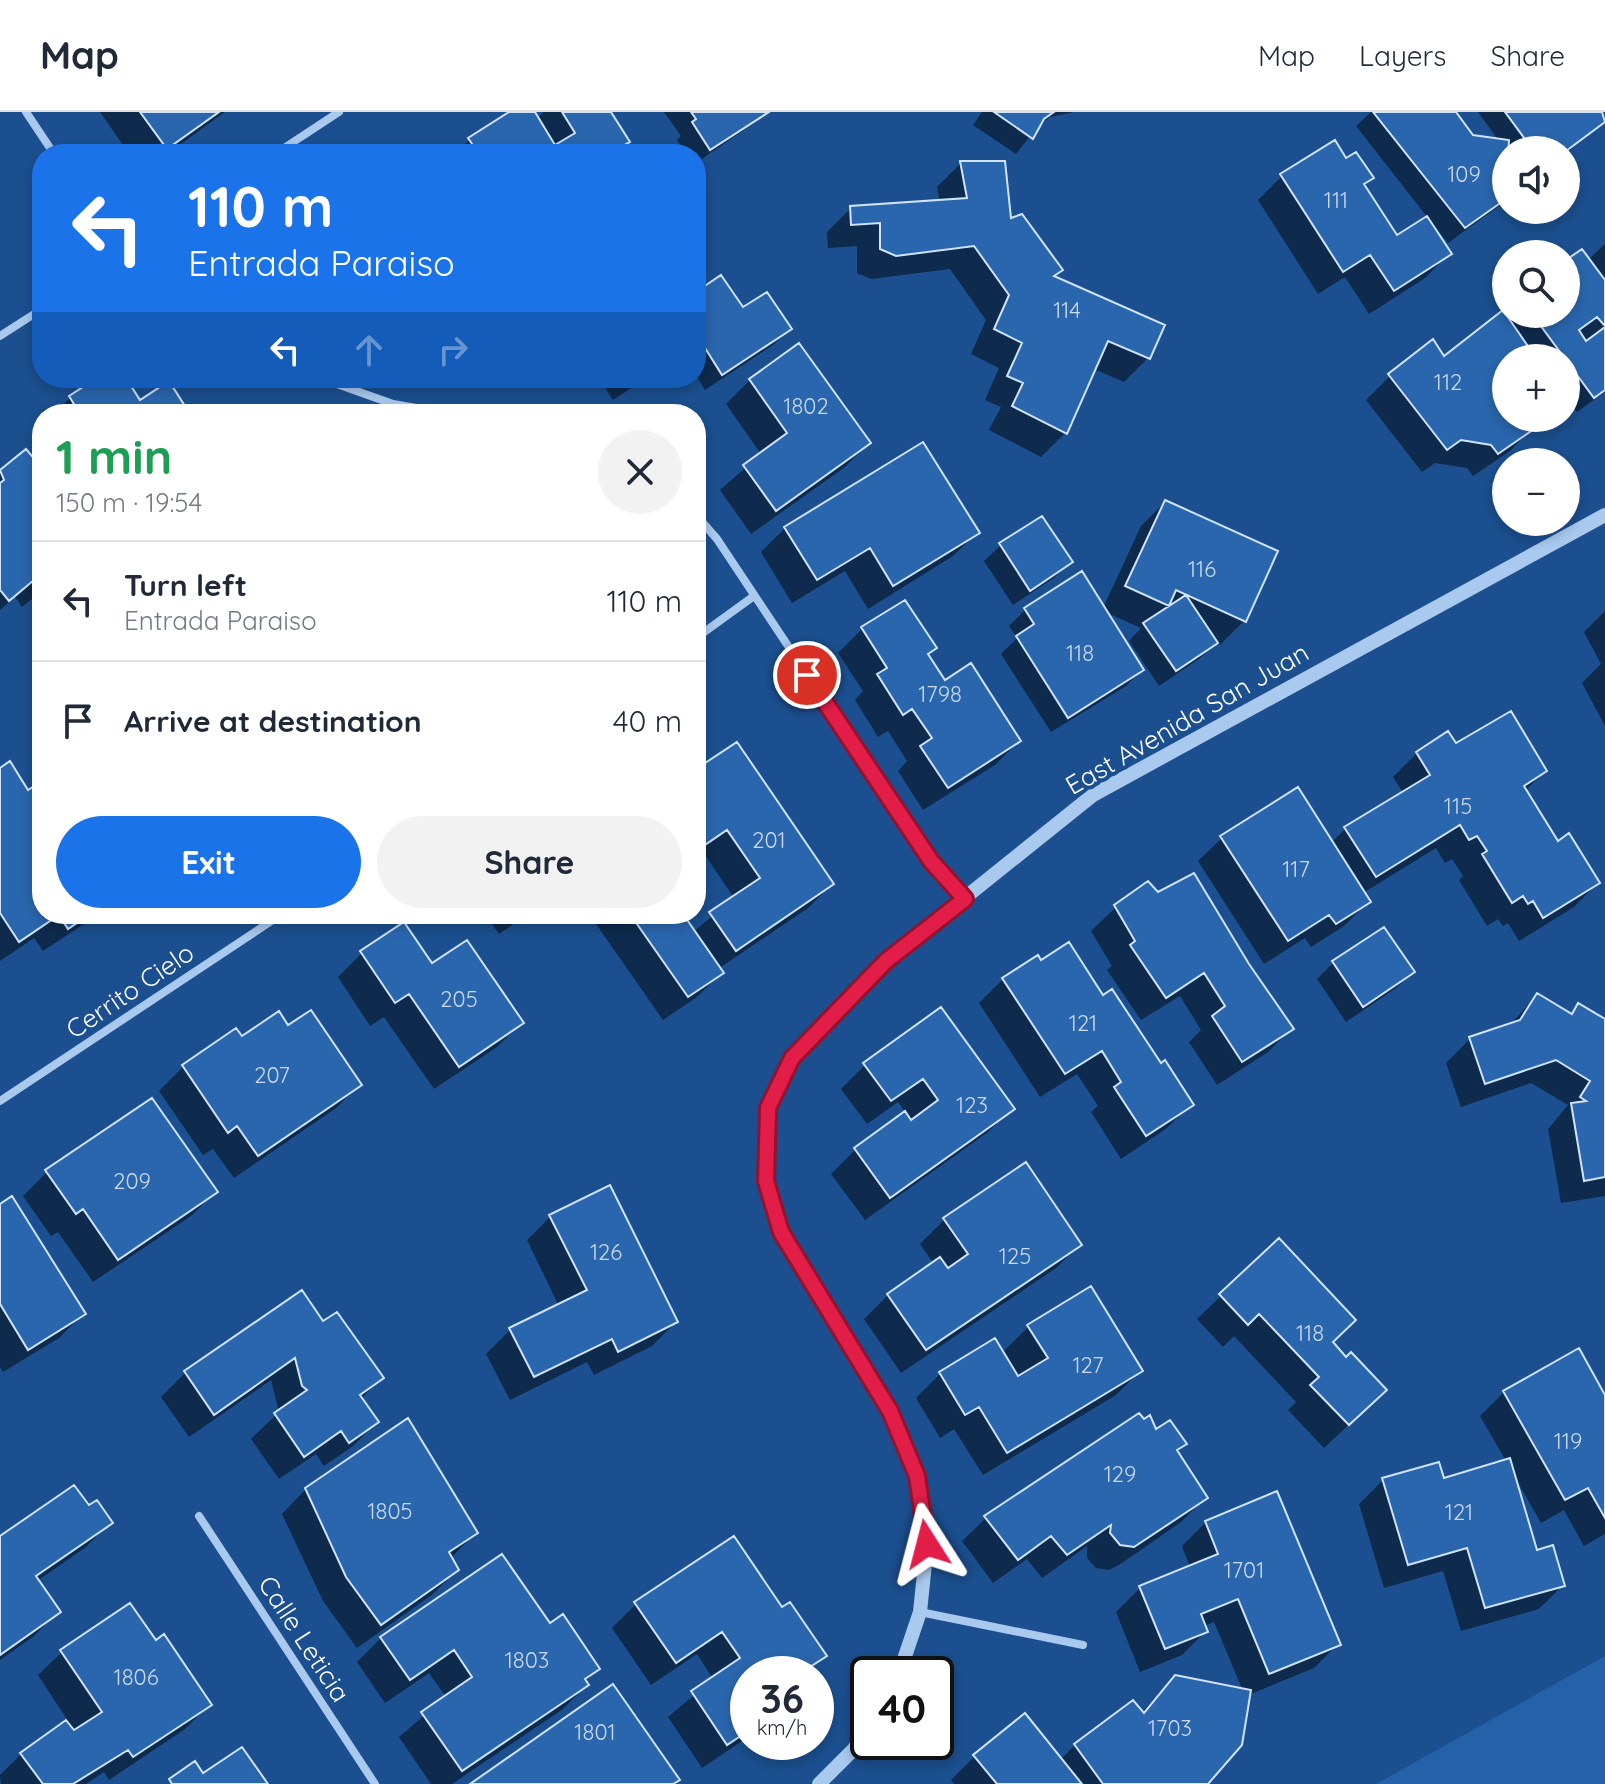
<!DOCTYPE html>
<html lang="en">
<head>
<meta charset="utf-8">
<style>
  body { margin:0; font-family:Quicksand,sans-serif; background:#f2f2f3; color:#1f2937; height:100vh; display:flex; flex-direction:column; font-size:30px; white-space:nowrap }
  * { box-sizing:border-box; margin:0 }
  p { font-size:26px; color:#747a83 }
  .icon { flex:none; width:44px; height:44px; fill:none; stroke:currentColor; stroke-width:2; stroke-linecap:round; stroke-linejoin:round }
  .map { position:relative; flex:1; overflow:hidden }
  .panel { position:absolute; left:32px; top:292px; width:674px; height:520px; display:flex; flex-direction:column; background:#fff; border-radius:32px; box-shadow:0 4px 12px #0003 }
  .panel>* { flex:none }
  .top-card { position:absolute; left:32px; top:32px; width:674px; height:244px; border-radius:32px; box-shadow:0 4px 12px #0003; background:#1a73e8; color:#fff; overflow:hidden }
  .tools { position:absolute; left:1492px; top:24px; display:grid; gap:16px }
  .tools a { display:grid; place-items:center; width:88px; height:88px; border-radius:50%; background:#fff; box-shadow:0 4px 12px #0003; font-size:40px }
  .speed { position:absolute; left:730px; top:1544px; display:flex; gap:16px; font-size:40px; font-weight:700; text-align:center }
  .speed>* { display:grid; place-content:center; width:104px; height:104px; border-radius:50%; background:#fff; box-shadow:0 4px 12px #0003; line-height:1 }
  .speed small { font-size:20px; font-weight:400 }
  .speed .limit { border:4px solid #111; border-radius:12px; background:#fff; color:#111 }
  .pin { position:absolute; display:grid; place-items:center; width:68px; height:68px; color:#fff; margin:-34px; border:4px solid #fff; border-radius:50%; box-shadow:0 2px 8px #0007 }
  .me { position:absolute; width:88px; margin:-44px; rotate:351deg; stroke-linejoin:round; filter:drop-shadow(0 0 6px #0008) }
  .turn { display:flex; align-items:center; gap:28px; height:168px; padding:0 24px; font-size:36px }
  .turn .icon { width:104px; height:104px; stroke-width:2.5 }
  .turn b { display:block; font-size:56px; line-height:68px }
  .lanes { display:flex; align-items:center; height:76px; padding:0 24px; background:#0003; justify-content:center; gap:40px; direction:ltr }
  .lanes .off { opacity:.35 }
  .round { display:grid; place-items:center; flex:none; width:84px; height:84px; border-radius:42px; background:#f2f2f3 }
  .headline { display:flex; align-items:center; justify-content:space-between; height:136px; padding:0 24px }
  h1 { font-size:48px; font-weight:700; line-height:60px; color:#1e9e55 }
  .primary-button { display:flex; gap:16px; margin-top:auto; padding:16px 24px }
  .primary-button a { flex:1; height:92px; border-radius:48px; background:#1a73e8; color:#fff; font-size:32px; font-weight:700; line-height:92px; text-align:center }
  .primary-button a+a { background:#f2f2f3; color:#1f2937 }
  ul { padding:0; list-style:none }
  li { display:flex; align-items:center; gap:24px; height:120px; padding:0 24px; border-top:2px solid #e0e1e3 }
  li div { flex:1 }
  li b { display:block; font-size:30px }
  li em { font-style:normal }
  header { display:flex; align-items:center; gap:48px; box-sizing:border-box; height:112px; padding:0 40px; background:#fff; border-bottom:2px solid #e0e1e3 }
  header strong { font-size:38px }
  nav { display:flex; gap:44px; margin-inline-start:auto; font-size:28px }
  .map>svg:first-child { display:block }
</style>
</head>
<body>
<header>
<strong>Map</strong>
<nav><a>Map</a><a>Layers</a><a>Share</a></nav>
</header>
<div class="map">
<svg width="1605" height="1672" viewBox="0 0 1605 1672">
  <rect width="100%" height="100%" fill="#1b4f8f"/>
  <path fill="#2461a8" d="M1605,1544V1672H1376Z"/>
  <path fill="#0007" d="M100,0H225L167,42H129Z
    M513,0H533L537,7L543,0H608L627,30L618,39L620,42H455L470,27Z
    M664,0H770L696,51V42H686L677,28L681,24Z
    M982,0H1074L1050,5L1038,14L1016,42L973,13Z
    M1371,0H1453L1472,25L1499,29L1478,0H1599L1605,8L1566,41V38H1506V89L1448,131L1436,116L1433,118L1449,142L1425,166L1369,202L1345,165L1318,182L1258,88L1282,64L1346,49L1371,66L1363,74L1396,126L1428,106L1356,14Z
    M961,51L1052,166L1148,246L1124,270L1094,257L1065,321L1041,345L989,318L1001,295L985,288L999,256L971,242L986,208L950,157L871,167L857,161V134L828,136L827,120L851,96L940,90L937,75Z
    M1605,132V280L1577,300L1566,286V246H1537L1531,238L1522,246H1506V262L1497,269L1506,280V306H1527L1534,315L1510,339L1473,364L1467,356L1435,351L1422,360L1366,288L1390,264L1444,247L1506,198V202H1566V151L1588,148Z
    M696,182L742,198L789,217L773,233L705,278L696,263Z
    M799,234L869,331L845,355L751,422L720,378L761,342L726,292L750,268Z
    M101,266H123L139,291L188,302H54L70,286Z
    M432,266H466L457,275Z
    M599,266H647L613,288Z
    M25,339L42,359V479L22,495L15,485L0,498V360Z
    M1165,390L1244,509L1220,533L1216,531L1199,547L1159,574L1129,529L1141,516L1105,500L1142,557L1126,574L1051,620L1001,542L1017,526L1009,514L1025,498L1081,462L1103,496L1141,414Z
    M785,416L977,421L953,444L868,497L845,459L792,491L761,440Z
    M1001,433L1070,450L1054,466L1013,493L984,449Z
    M1605,499V614L1582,571L1601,552L1584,520Z
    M862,517L935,536L927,544L945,571L1019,629L995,653L923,698L898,659L907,649L888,619L878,625L855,588L863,579L838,541Z
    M1456,634L1545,659L1525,679L1557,731L1598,771L1574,795L1519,829L1508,811L1503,814L1498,807L1487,814L1459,768L1463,764L1452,747L1445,751L1436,736L1363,781L1368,790L1344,814L1311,835L1305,826L1264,852L1198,749L1222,726L1331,731L1346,716L1403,681L1393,665L1417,641Z
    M0,658L28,680L42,671V802H99L43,839L34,826L0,849Z
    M696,660L832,772L808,796L718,857L721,861L697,885L663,908L589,802H680L693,820L734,786L703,740L696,745Z
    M1116,795L1292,916L1268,940L1217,973L1189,930L1201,918L1180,884L1141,908L1107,858L1112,854L1091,819Z
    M485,802H528L499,822Z
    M1384,817L1413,860L1396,876L1346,910L1317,867L1333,851Z
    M362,841L432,854L521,911L497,935L434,977L384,905L370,914L338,865Z
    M1003,867L1102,886L1191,992L1167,1016L1121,1047L1091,1000L1098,994L1077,962L1040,985L979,891Z
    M1537,883L1570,902L1578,894L1605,909V1084L1561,1091L1548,1017L1568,993L1531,971L1461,995L1446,951L1470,927L1509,914Z
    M940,898L1012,996L988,1020L865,1108L831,1062L855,1038L906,1001L898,990L867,1012L841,977L865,953Z
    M288,916L360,972L336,996L234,1066L213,1037L203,1043L159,979L183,955L236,918L241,927Z
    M47,1060L215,1080L191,1104L93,1170L58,1120L51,1124L23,1084Z
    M0,1094L83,1202L59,1226L3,1260L0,1255Z
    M551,1104L676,1210L652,1234L594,1263L587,1250L510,1288L486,1242L510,1218L559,1194L527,1128Z
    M944,1108L1080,1132L1056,1156L901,1261L864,1207L888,1183L934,1152L920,1132Z
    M301,1180L323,1211L381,1266L361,1287L377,1310L353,1334L324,1354L316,1342L279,1367L251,1327L279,1300L271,1268L189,1325L161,1285L185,1261Z
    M1221,1184L1331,1231L1360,1302L1324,1336L1288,1298L1296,1290L1234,1224L1223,1235L1197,1207Z
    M1028,1215L1140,1259L1116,1283L983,1363L954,1317L940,1326L916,1286L940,1262L995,1229L1002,1241Z
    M1504,1280L1605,1287V1422L1584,1434L1564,1398L1541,1411L1516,1367L1536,1440L1563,1473L1539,1497L1461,1519L1443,1459L1384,1476L1359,1392L1383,1368H1442L1506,1349L1480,1304Z
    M1156,1319L1185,1332L1176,1340L1205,1386L1181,1410L1122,1451L1109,1458L1096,1456L1087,1446V1434L1042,1466L1027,1447L993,1471L962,1429L986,1406Z
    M306,1377L475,1421L452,1445L457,1458L433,1482L357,1536L323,1489L282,1402Z
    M88,1396L110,1411L86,1435L37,1469L58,1500L34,1524L0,1548V1427Z
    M1206,1410L1338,1532L1314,1556L1248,1583L1205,1672H954L951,1668L975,1644L1060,1648L1075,1633L1141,1601L1175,1565L1243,1579L1214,1510L1204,1514L1206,1519L1182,1543L1140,1560L1116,1500L1140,1476L1190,1455L1182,1434Z
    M636,1492L781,1497L824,1544L806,1562H748V1625L702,1656L668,1605L713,1567L697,1542L651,1573L612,1516Z
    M549,1513L598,1557L585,1570L587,1573L563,1597L452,1672H431L399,1625L446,1585L429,1561L385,1591L357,1550L381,1526Z
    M155,1531L209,1593L185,1617L109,1668L104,1660L86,1672H1L0,1663L21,1642L68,1609L38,1563L62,1540Z"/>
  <path fill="#2a66ad" stroke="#cfe3fa" stroke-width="2" d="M140,0H219L167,37Z
    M509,0H535L555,33L575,21L562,0H611L630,30L619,36L623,42H479L468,26Z
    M691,0H769L710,38L692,10L696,7Z
    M994,0H1054L1044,7L1033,27Z
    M1373,0H1456L1473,23L1509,28L1506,87L1465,116Z
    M1505,0H1602L1605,10L1566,39L1533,38Z
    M1335,28L1346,46L1356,40L1374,66L1364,72L1397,123L1427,104L1452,142L1394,179L1370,143L1343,160L1280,62Z
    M960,49H1005L1011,106L1022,102L1063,158L1054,164L1165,213L1150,247L1108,229L1067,322L1012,294L1023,271L1007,264L1022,231L994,217L1009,183L974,134L896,144L880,137V111L851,113L850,94L967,86Z
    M1582,137L1605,168V214L1597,205L1579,218L1586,229L1605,215V278L1594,286L1532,202H1566V148Z
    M721,163L743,195L767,180L792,217L722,263L700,228L696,231V180Z
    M1503,198L1532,240L1523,246H1506V258L1497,265L1506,276V306H1530L1537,315L1498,342L1491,333L1461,328L1447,338L1388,262L1433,227L1444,244Z
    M799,231L871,331L776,399L743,353L787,321L749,267Z
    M97,266H126L140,288L169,269L190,302H80L69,284Z
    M923,330L980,421L893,474L870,436L817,468L784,415Z
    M26,337L42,356V466L40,463L9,489L0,478V371L4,368L0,358Z
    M1165,388L1278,439L1246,510L1176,478L1169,494L1125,474Z
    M1042,404L1073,450L1030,479L999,431Z
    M1082,459L1144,558L1068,606L1016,524L1034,512L1024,496Z
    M1186,483L1218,531L1176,559L1143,511Z
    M905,488L937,536L928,542L945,568L971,551L1021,629L948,676L920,634L932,626L912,597L903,603L877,562L887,556L861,515Z
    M1511,599L1547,659L1524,674L1558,729L1569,721L1600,771L1543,806L1533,789L1528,792L1523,784L1512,791L1482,742L1487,739L1477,724L1469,728L1460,713L1376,765L1344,715L1430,663L1416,640L1448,619L1456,631Z
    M737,630L834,772L736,839L709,800L760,766L727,718L696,739V657Z
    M10,649L28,678L42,669V802H90L68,817L59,803L19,830L0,801V656Z
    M1298,675L1371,790L1336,812L1329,803L1288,829L1220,724Z
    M1194,761L1249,852L1294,917L1242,950L1212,904L1225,894L1204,861L1166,886L1130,833L1135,829L1114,793L1148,769L1158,780Z
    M630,802H683L724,861L688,885Z
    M404,810L432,851L467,828L524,911L459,955L409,882L395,891L360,839Z
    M1384,815L1415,860L1363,895L1332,849Z
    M1069,830L1103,883L1112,877L1161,951L1165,948L1194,993L1146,1024L1114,975L1121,970L1102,939L1065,962L1002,866L1038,843L1041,848Z
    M1537,881L1572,902L1578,891L1605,907V1065L1584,1069L1571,991L1586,989L1580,985L1590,969L1556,948L1485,972L1469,925L1520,908Z
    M941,895L1015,997L890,1086L854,1036L905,999L911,1008L938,988L923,967L891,989L863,951Z
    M311,898L362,973L258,1044L237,1014L228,1021L182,953L236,916L242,924L279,899L288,913Z
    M152,986L218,1080L118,1148L83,1097L76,1102L45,1058Z
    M1026,1050L1082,1133L926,1238L887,1182L940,1145L948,1156L968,1142L943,1106Z
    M610,1073L678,1210L618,1240L612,1227L534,1265L509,1216L587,1178L549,1103Z
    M12,1084L86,1202L28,1238L0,1192V1092Z
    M1279,1126L1356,1208L1333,1230L1346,1245L1351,1240L1387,1278L1349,1313L1310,1273L1319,1265L1259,1202L1248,1213L1219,1182Z
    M1091,1174L1143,1259L1007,1341L979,1295L965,1303L939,1260L995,1226L1018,1264L1048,1246L1027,1213Z
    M302,1178L323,1209L337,1200L384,1266L360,1283L379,1310L349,1331L341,1319L304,1345L274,1301L307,1278L302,1274L295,1246L214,1303L184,1259Z
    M1579,1236L1605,1283V1406L1588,1376L1565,1388L1503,1279Z
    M1139,1301L1144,1307L1150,1303L1156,1317L1170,1308L1187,1332L1177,1338L1208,1386L1134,1435L1120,1433L1110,1421L1111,1413L1067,1443L1051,1424L1018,1448L984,1404Z
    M408,1306L478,1421L449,1440L459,1458L381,1513L346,1465L305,1376Z
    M1510,1346L1537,1438L1553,1433L1565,1474L1485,1496L1467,1436L1408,1453L1382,1366L1439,1350L1444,1366Z
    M74,1373L89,1393L97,1388L113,1411L36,1464L61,1500L0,1543V1424Z
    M1277,1379L1341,1533L1269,1562L1238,1487L1201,1502L1208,1520L1165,1537L1139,1474L1218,1442L1205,1409Z
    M734,1424L782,1495L790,1490L827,1544L799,1562H748V1619L727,1633L691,1579L740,1546L722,1520L676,1551L634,1490Z
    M502,1442L550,1511L563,1502L600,1557L585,1567L589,1573L462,1659L421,1600L472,1565L454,1538L410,1568L380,1525Z
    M130,1491L156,1528L164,1522L212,1593L133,1645L128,1638L73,1672H43L20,1641L66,1608L74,1618L102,1600L60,1538Z
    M1175,1563L1251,1578L1242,1633L1208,1672H1103L1074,1632L1133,1588L1144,1601Z
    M613,1572L680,1668L673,1672H470Z
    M1025,1601L1082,1672H997L973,1643Z
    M242,1635L268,1672H172L169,1667L195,1649L203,1661Z"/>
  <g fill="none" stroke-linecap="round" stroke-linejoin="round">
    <path stroke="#a9c9ee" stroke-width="8" d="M26,0L54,42
      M275,42L339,0
      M0,224L42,197
      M320,266L393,292L451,302
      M696,403L717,427L931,749L965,786
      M696,526L754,484
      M0,989L282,802
      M199,1404L375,1672
      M920,1500L1083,1533"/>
    <path stroke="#a9c9ee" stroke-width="14" d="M899,1562L920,1500L927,1432L917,1364L890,1299L781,1120L766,1069L768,996L792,946L886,849L1093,683L1605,403
      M819,1672L854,1637L868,1616"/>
  </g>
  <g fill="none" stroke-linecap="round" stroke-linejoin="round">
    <g stroke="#92132f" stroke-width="20">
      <path id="route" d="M807,563L931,749L965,787L886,849L792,946L768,996L766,1069L781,1120L890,1299L917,1364L927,1432"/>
    </g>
    <use href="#route" stroke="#e11d48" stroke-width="14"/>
  </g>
  <g text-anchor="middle" stroke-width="8" stroke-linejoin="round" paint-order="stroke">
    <g font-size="22" fill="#cad9ea">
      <text x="1464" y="70">109</text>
      <text x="1336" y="96">111</text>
      <text x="1067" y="206">114</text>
      <text x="1448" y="278">112</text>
      <text x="806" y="302">1802</text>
      <text x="1202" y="465">116</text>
      <text x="1080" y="549">118</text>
      <text x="940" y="590">1798</text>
      <text x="1458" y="702">115</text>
      <text x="769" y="736">201</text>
      <text x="1296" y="765">117</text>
      <text x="459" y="895">205</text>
      <text x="1083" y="919">121</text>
      <text x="272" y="971">207</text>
      <text x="972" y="1001">123</text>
      <text x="132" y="1077">209</text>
      <text x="606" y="1148">126</text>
      <text x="1015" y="1152">125</text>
      <text x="1310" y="1229">118</text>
      <text x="1088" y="1261">127</text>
      <text x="1568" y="1337">119</text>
      <text x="1120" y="1370">129</text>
      <text x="390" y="1407">1805</text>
      <text x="1459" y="1408">121</text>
      <text x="1244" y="1466">1701</text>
      <text x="527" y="1556">1803</text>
      <text x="136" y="1573">1806</text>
      <text x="1170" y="1624">1703</text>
      <text x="595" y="1628">1801</text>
    </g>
    <g font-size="26" fill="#fff" stroke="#1b4f8f">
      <text transform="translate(1187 607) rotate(-30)" y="9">East Avenida San Juan</text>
      <text transform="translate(130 879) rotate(-34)" y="9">Cerrito Cielo</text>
      <text transform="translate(304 1527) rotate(57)" y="9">Calle Leticia</text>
    </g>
  </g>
</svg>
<div class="tools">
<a><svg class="icon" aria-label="sound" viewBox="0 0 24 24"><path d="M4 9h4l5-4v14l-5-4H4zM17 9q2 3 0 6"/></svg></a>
<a><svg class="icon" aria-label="search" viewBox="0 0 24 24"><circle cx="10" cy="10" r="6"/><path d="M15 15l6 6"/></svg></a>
<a>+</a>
<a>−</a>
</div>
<div class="speed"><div>36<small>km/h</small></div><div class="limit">40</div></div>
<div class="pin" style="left:807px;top:563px;background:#d93025"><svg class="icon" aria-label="arrive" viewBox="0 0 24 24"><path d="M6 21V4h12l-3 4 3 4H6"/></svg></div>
<svg class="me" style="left:927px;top:1432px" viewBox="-20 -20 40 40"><path d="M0-17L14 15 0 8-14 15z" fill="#e11d48" stroke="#fff" stroke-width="4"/></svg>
<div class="top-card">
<div class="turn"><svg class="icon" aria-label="left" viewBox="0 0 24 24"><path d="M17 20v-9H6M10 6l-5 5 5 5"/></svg><div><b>110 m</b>Entrada Paraiso</div></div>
<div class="lanes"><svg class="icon" aria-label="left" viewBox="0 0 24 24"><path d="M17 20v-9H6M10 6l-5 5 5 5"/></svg><svg class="icon off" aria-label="ahead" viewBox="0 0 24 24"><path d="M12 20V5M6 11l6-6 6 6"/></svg><svg class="icon off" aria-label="right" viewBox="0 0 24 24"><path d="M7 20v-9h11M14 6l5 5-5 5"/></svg></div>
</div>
<section class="panel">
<div class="headline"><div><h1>1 min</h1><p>150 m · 19:54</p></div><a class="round"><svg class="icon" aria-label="close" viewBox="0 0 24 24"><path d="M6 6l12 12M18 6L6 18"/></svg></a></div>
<ul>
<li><svg class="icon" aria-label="left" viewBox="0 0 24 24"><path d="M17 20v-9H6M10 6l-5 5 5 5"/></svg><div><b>Turn left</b><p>Entrada Paraiso</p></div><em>110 m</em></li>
<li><svg class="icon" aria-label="arrive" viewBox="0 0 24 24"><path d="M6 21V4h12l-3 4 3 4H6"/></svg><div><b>Arrive at destination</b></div><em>40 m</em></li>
</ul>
<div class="primary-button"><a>Exit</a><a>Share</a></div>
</section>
</div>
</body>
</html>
